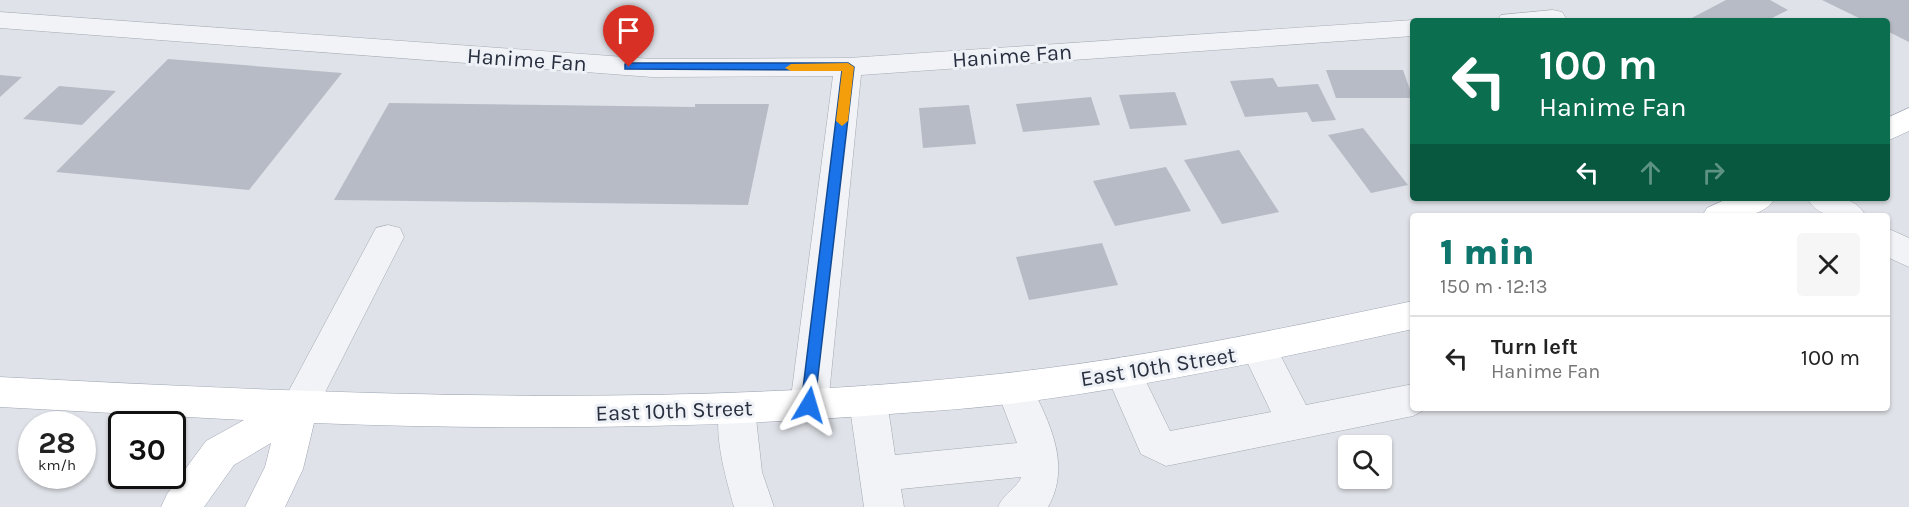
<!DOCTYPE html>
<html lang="en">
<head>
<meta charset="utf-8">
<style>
  body { margin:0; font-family:Karla,sans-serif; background:#f6f6f6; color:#222; height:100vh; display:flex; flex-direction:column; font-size:22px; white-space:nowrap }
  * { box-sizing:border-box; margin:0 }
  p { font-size:20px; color:#767676 }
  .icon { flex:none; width:33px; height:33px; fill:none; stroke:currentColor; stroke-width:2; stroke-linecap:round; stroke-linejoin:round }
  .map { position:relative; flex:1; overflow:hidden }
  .sheet { position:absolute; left:1410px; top:213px; width:480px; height:198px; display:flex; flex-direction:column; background:#fff; border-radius:6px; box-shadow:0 2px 4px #0004 }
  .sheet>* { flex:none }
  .banner { position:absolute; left:1410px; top:18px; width:480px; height:183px; border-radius:6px; box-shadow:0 2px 4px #0004; background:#0b6e4f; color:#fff; overflow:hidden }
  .buttons { position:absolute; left:1338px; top:435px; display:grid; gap:12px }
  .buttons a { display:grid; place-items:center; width:54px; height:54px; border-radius:6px; background:#fff; box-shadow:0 2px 4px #0004; font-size:30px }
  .speed { position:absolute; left:18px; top:411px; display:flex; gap:12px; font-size:30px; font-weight:700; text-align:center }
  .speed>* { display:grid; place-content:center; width:78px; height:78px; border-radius:50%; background:#fff; box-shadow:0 2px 4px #0004; line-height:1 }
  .speed small { font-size:15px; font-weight:400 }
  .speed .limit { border:3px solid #111; border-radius:9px; background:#fff; color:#111 }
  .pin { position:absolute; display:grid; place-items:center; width:51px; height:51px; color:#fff; margin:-62px -26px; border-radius:50% 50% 50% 0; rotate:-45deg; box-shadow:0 0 6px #0007 }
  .pin .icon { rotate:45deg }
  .me { position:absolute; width:66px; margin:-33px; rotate:7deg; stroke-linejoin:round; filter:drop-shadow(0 0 4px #0008) }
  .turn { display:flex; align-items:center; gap:21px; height:126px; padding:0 30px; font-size:27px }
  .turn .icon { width:78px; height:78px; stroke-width:2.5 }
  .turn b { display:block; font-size:42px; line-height:51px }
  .lanes { display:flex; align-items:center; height:57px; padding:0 30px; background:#0003; justify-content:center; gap:30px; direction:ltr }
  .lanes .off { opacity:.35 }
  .round { display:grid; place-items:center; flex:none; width:63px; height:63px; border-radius:6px; background:#f6f6f6 }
  .head { display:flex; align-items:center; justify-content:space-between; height:102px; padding:0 30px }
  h1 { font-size:36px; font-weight:800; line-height:45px; color:#0f766e }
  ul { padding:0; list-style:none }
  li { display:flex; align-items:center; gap:18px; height:84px; padding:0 30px; border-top:2px solid #e0e0e0 }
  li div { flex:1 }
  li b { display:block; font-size:22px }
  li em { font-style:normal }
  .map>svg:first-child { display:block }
</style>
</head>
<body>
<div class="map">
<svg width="1909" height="507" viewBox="0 0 1909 507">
  <rect width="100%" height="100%" fill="#dfe2e8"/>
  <path fill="#b6bbc5" d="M1726,0H1770L1788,10L1766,21H1686Z
    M1822,0H1909V42L1887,31V21H1865Z
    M168,59L342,73L249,190L56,172Z
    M1326,70H1403L1413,98H1336Z
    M0,75L22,77L0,97Z
    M1273,78L1278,87L1318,84L1336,120L1312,122L1307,112L1245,117L1230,81Z
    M59,86L116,91L82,125L23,119Z
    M1175,92L1187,125L1130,129L1119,95Z
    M1091,97L1100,125L1023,132L1016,104Z
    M389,103L695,107V104H769L748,205L334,200Z
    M969,105L976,144L923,148L919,108Z
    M1363,128L1408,185L1371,193L1328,135Z
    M1239,150L1279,212L1222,224L1184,160Z
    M1166,167L1191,211L1115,226L1093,181Z
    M1102,243L1118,285L1029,300L1016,257Z"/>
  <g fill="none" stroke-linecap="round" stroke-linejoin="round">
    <g stroke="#a4a9b2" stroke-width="1">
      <path id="minor" d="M1553,10L1562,12L1566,18L1564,21H1497L1501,15Z
        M0,12L652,59L848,58L1413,20L1418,21H1413V36L861,75L828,405L822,416L809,421L796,416L790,405L833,76L652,77L0,28Z
        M1807,198C1830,198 1853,193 1866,216C1843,216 1820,221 1807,198Z
        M388,225L400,228L404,237L311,420L298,425L285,420L279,409L285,398L376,228Z
        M1887,228L1909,238V267L1887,257Z
        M1259,334L1272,339L1306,405L1413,384V408H1428L1413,416L1166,466L1141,454L1105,372L1110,361L1123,357L1136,361L1170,431L1271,412L1241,349L1246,339Z
        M1014,373L1027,377C1047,418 1073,463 1048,507H998C1004,493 1019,486 1021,477L901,489L904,507H864L849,401L855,390L868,385L881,390L887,401L895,455L1017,443L996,388L1001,377Z
        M736,393L749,398L755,409L762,472L774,507H734C726,479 710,425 723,398Z"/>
    </g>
    <g stroke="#9ea5b4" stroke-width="1">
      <path id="major" d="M1909,108V131L1887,141V118Z
        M1729,198H1775C1761,222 1726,216 1702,216L1707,208Z
        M1413,301V329C1279,358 1145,387 1008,404C960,410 912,412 864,416C681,429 497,430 314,423L303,469L285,507H245L265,467L271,443L234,465L204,507H161L167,494L206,441L244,420L0,407V377C332,394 667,410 998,374C1138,359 1276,330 1413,301Z"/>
    </g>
    <use href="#minor" fill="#f1f3f6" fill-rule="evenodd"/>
    <use href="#major" fill="#fff" fill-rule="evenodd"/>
  </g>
  <path fill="#1a73e8" stroke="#114b97" stroke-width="1.5" d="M629,63H848L854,67L814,410L809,412L801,405L842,70L625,69V64Z"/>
  <path fill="#f59e0b" d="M848,63L854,67L848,121L842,126L836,121L842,71H791L785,68L791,64Z"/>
  <g text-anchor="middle" stroke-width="6" stroke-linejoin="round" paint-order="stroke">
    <g font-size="22" fill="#282f3f" stroke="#eef1f6">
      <text transform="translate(1012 55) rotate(-4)" y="8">Hanime Fan</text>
      <text transform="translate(527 59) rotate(4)" y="8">Hanime Fan</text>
      <text transform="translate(1158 366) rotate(-9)" y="8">East 10th Street</text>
      <text transform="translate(674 410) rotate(-2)" y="8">East 10th Street</text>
    </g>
  </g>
</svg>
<div class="buttons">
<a><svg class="icon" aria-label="search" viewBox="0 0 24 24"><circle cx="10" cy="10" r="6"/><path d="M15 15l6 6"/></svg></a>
</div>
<div class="speed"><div>28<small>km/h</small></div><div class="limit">30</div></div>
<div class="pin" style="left:629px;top:67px;background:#d93025"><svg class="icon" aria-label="arrive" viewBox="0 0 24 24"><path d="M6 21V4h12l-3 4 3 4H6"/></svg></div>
<svg class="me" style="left:809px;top:405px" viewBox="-20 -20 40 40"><path d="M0-17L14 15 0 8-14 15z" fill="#1a73e8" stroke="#fff" stroke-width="4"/></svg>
<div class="banner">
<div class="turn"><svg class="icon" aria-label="left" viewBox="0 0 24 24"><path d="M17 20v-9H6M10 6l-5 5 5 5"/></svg><div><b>100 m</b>Hanime Fan</div></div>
<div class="lanes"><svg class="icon" aria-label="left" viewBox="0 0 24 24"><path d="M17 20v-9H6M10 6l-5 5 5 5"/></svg><svg class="icon off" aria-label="ahead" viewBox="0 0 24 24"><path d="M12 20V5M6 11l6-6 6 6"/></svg><svg class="icon off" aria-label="right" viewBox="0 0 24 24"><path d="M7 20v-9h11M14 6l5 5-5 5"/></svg></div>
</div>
<section class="sheet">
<div class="head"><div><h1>1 min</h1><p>150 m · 12:13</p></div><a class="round"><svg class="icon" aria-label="close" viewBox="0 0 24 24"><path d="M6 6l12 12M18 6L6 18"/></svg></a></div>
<ul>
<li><svg class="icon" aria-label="left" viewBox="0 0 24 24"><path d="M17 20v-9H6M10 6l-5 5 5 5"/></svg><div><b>Turn left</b><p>Hanime Fan</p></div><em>100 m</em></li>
</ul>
</section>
</div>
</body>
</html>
